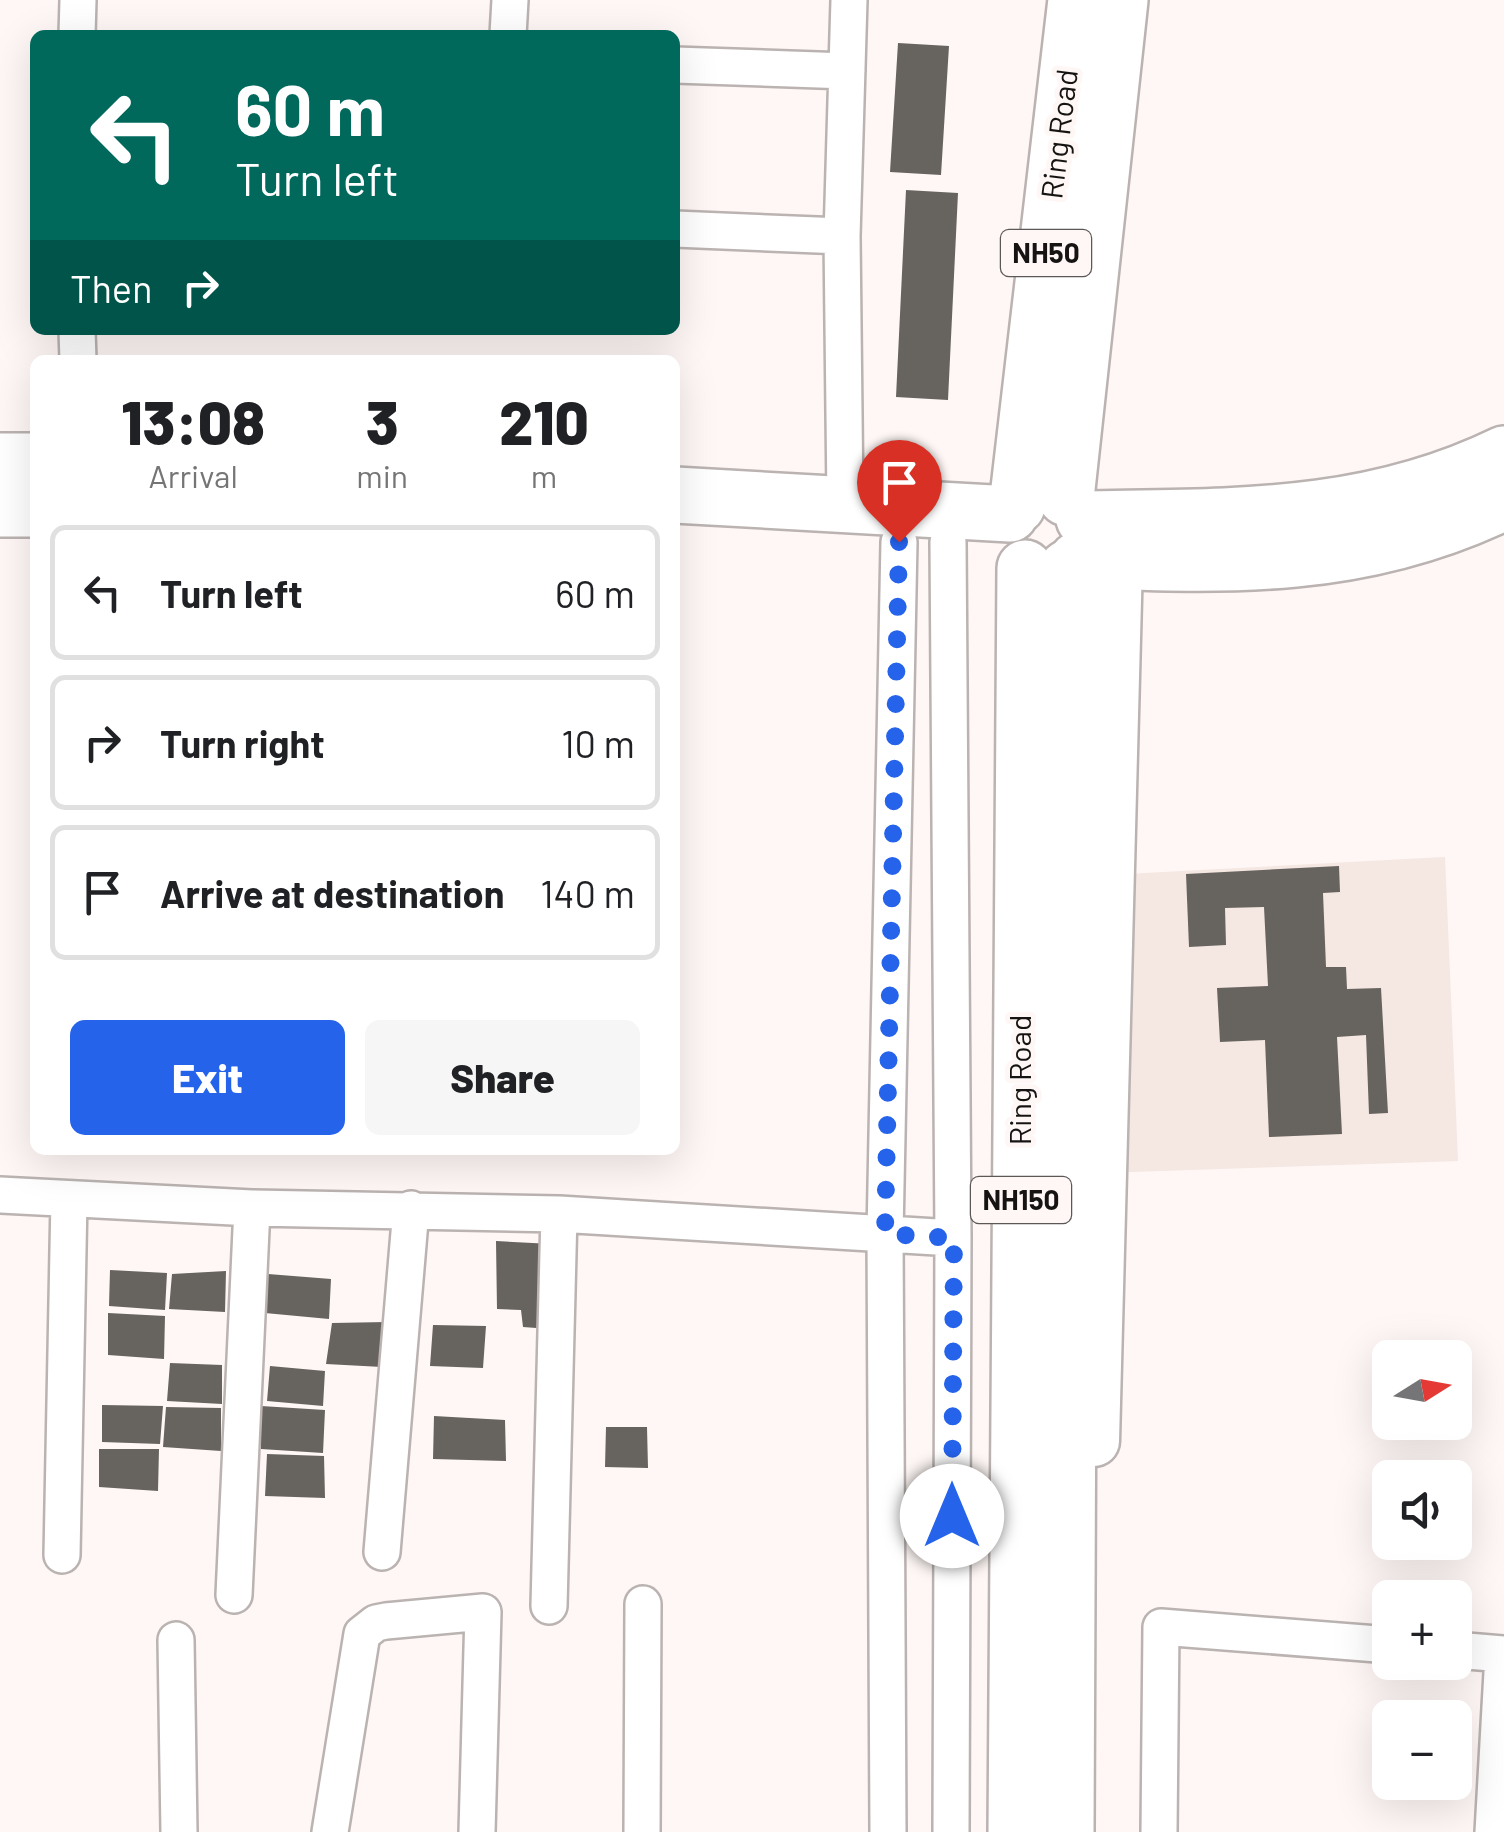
<!DOCTYPE html>
<html lang="en">
<head>
<meta charset="utf-8">
<style>
  body { margin:0; font-family:Barlow,sans-serif; background:#f6f6f6; color:#202124; height:100vh; display:flex; flex-direction:column; font-size:38px; white-space:nowrap }
  * { box-sizing:border-box; margin:0 }
  p { font-size:32px; color:#757577 }
  .icon { flex:none; width:55px; height:55px; fill:none; stroke:currentColor; stroke-width:2; stroke-linecap:round; stroke-linejoin:round }
  .map { position:relative; flex:1; overflow:hidden }
  .panel { position:absolute; left:30px; top:355px; width:650px; height:800px; display:flex; flex-direction:column; background:#fff; border-radius:15px; box-shadow:0 10px 40px #0002 }
  .panel>* { flex:none }
  .guide { position:absolute; left:30px; top:30px; width:650px; height:305px; border-radius:15px; box-shadow:0 10px 40px #0002; background:#00695c; color:#fff; overflow:hidden }
  .needle { width:65px; rotate:79deg }
  .fabs { position:absolute; left:1372px; top:1340px; display:grid; gap:20px }
  .fabs a { display:grid; place-items:center; width:100px; height:100px; border-radius:15px; background:#fff; box-shadow:0 10px 40px #0002; font-size:50px }
  .pin { position:absolute; display:grid; place-items:center; width:85px; height:85px; color:#fff; margin:-102px -42px; border-radius:50% 50% 50% 0; rotate:-45deg; box-shadow:0 0 10px #0007 }
  .pin .icon { rotate:45deg }
  .me { position:absolute; width:110px; margin:-55px; rotate:0deg; stroke-linejoin:round; filter:drop-shadow(0 0 8px #0008) }
  .turn { display:flex; align-items:center; gap:35px; height:210px; padding:0 40px; font-size:45px }
  .turn .icon { width:130px; height:130px; stroke-width:2.5 }
  .turn b { display:block; font-size:70px; line-height:85px }
  .then { display:flex; align-items:center; height:95px; padding:0 40px; background:#0003; gap:20px; font-size:38px }
  .eta { display:flex; justify-content:space-evenly; align-items:center; height:170px; text-align:center }
  .eta b { font-size:60px; font-weight:800; line-height:70px }
  .cta { display:flex; gap:20px; margin-top:auto; padding:20px 40px }
  .cta a { flex:1; height:115px; border-radius:15px; background:#2563eb; color:#fff; font-size:40px; font-weight:800; line-height:115px; text-align:center }
  .cta a+a { background:#f6f6f6; color:#202124 }
  ul { padding:0; list-style:none }
  li { display:flex; align-items:center; gap:30px; height:135px; margin:0 20px 15px; padding:0 20px; border:5px solid #e0e0e0; border-radius:15px }
  li div { flex:1 }
  li b { display:block; font-size:38px }
  li em { font-style:normal }
  .map>svg:first-child { display:block }
</style>
</head>
<body>
<div class="map">
<svg width="1504" height="1832" viewBox="0 0 1504 1832">
  <rect width="100%" height="100%" fill="#fef7f5"/>
  <path fill="#f5e7e2" d="M1445,857L1458,1161L1070,1174V877Z"/>
  <path fill="#67635f" d="M898,43L949,46L941,175L890,172Z
    M906,190L958,193L948,400L896,397Z
    M1339,866L1340,892L1323,893L1326,967H1346L1347,989L1381,988L1388,1113L1369,1114L1366,1035L1337,1037L1342,1134L1269,1137L1265,1040L1220,1042L1217,988L1268,986L1264,907L1225,908L1226,945L1189,947L1186,874Z
    M496,1241L552,1244L550,1329L523,1327L521,1310L497,1309Z
    M110,1270L167,1273L165,1310L109,1306Z
    M226,1271L225,1312L169,1309L172,1274Z
    M268,1274L331,1279L329,1319L265,1313Z
    M108,1313L165,1316L164,1359L108,1355Z
    M387,1322L382,1367L326,1364L332,1323Z
    M433,1325L486,1326L483,1368L430,1366Z
    M170,1363L222,1365V1404L167,1401Z
    M270,1366L325,1371L323,1406L267,1401Z
    M102,1405L163,1406L160,1444L102,1442Z
    M261,1406L325,1410L323,1453L261,1449Z
    M166,1407L221,1408V1451L163,1447Z
    M434,1416L505,1420L506,1461L433,1459Z
    M606,1427H647L648,1468L605,1467Z
    M99,1449H159L158,1491L99,1487Z
    M267,1454L324,1456L325,1498L265,1496Z"/>
  <g fill="none" stroke-linecap="round" stroke-linejoin="round">
    <g stroke="#bab3b1" stroke-width="40">
      <path id="street" d="M77,35L78,0
        M508,35L510,0
        M675,65L847,71
        M675,229L842,236
        M77,330L78,360
        M845,502L842,236L849,0
        M948,542L953,1238L951,1832
        M0,1195L252,1208L559,1214L953,1238
        M382,1552L411,1209
        M62,1555L69,1199
        M234,1595L252,1208
        M549,1606L559,1214
        M176,1640L179,1832
        M1455,1650L1504,1654
        M330,1832L362,1634L376,1623L386,1621L483,1612L477,1832
        M642,1832L643,1604
        M888,1832L885,1234L899,542
        M1159,1832L1161,1627L1390,1645
        M1493,1832L1503,1654"/>
    </g>
    <g stroke="#bab3b1" stroke-width="55">
      <path id="secondary" d="M1094,1441L1117,562"/>
    </g>
    <g stroke="#bab3b1" stroke-width="60">
      <path id="primary" d="M1084,519C1233,516 1366,521 1504,454
        M1077,560C1230,566 1362,571 1504,502"/>
    </g>
    <g stroke="#bab3b1" stroke-width="60">
      <path id="highway" d="M0,461H35
        M675,495L1010,514
        M1066,498L1120,0
        M1017,506L1076,0
        M0,509H35
        M1016,1832L1025,568
        M1066,1832L1070,877L1067,568"/>
    </g>
    <use href="#street" stroke="#fff" stroke-width="35"/>
    <use href="#secondary" stroke="#fff" stroke-width="50"/>
    <use href="#primary" stroke="#fff" stroke-width="55"/>
    <use href="#highway" stroke="#fff" stroke-width="55"/>
  </g>
  <g fill="none" stroke-linecap="round" stroke-linejoin="round">
    <path stroke="#2563eb" stroke-width="18" stroke-dasharray="0 32.4" d="M899,542L885,1234L954,1238L952,1516"/>
  </g>
  <g text-anchor="middle" stroke-width="10" stroke-linejoin="round" paint-order="stroke">
    <g fill="#fef7f5" stroke="#5c5857" stroke-width="2.5">
      <rect x="1001" y="230" width="90" height="46" rx="8"/>
      <rect x="971" y="1177" width="100" height="46" rx="8"/>
    </g>
    <g font-size="28" font-weight="bold" fill="#161413">
      <text x="1046" y="263">NH50</text>
      <text x="1021" y="1210">NH150</text>
    </g>
    <g font-size="30" fill="#161413" stroke="#fef7f5">
      <text transform="translate(1060 134) rotate(-83)" y="10">Ring Road</text>
      <text transform="translate(1021 1080) rotate(-90)" y="10">Ring Road</text>
    </g>
  </g>
</svg>
<div class="fabs">
<a><svg class="needle" viewBox="-14 -14 28 28"><path d="M0-13l5 13h-10z" fill="#e53935"/><path d="M0 13l5-13h-10z" fill="#757577"/></svg></a>
<a><svg class="icon" aria-label="sound" viewBox="0 0 24 24"><path d="M4 9h4l5-4v14l-5-4H4zM17 9q2 3 0 6"/></svg></a>
<a>+</a>
<a>−</a>
</div>
<div class="pin" style="left:899px;top:542px;background:#d93025"><svg class="icon" aria-label="arrive" viewBox="0 0 24 24"><path d="M6 21V4h12l-3 4 3 4H6"/></svg></div>
<svg class="me" style="left:952px;top:1516px" viewBox="-20 -20 40 40"><circle r="19" fill="#fff"/><path d="M0-13L10 11 0 6-10 11z" fill="#2563eb"/></svg>
<div class="guide">
<div class="turn"><svg class="icon" aria-label="left" viewBox="0 0 24 24"><path d="M17 20v-9H6M10 6l-5 5 5 5"/></svg><div><b>60 m</b>Turn left</div></div>
<div class="then">Then<svg class="icon" aria-label="right" viewBox="0 0 24 24"><path d="M7 20v-9h11M14 6l5 5-5 5"/></svg></div>
</div>
<section class="panel">
<div class="eta">
<div><b>13:08</b><p>Arrival</p></div>
<div><b>3</b><p>min</p></div>
<div><b>210</b><p>m</p></div>
</div>
<ul>
<li><svg class="icon" aria-label="left" viewBox="0 0 24 24"><path d="M17 20v-9H6M10 6l-5 5 5 5"/></svg><div><b>Turn left</b></div><em>60 m</em></li>
<li><svg class="icon" aria-label="right" viewBox="0 0 24 24"><path d="M7 20v-9h11M14 6l5 5-5 5"/></svg><div><b>Turn right</b></div><em>10 m</em></li>
<li><svg class="icon" aria-label="arrive" viewBox="0 0 24 24"><path d="M6 21V4h12l-3 4 3 4H6"/></svg><div><b>Arrive at destination</b></div><em>140 m</em></li>
</ul>
<div class="cta"><a>Exit</a><a>Share</a></div>
</section>
</div>
</body>
</html>
